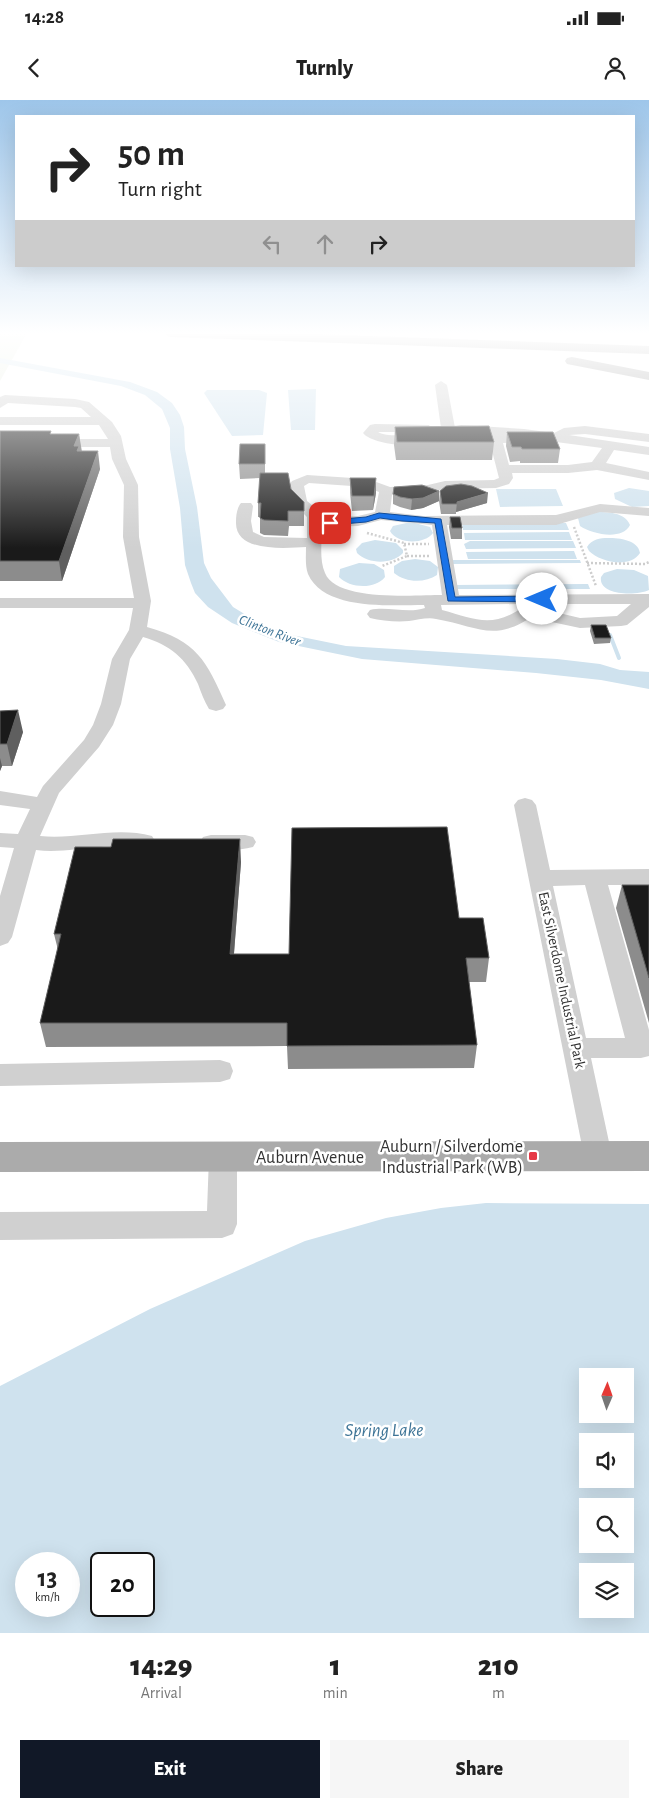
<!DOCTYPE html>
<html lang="en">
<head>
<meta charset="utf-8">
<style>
  body { margin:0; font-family:"Alegreya Sans",sans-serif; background:#f6f6f6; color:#222; height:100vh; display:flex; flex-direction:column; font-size:19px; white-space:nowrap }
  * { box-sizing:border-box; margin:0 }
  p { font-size:16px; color:#767676 }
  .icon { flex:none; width:28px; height:28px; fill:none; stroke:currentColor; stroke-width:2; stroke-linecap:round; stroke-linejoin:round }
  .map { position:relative; height:1533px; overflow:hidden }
  .details { display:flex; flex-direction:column; background:#fff; flex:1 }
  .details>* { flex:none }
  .top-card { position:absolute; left:15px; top:15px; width:620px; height:152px; border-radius:0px; box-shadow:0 5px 20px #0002; background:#fff; color:#222; overflow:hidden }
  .needle { width:32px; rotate:2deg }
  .buttons { position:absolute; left:579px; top:1268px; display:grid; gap:10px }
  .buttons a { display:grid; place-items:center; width:55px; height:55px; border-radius:0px; background:#fff; box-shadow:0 5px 20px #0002; font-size:25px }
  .speed { position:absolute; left:15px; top:1452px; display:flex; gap:10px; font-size:25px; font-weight:700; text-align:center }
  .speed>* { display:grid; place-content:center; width:65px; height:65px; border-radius:50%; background:#fff; box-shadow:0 5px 20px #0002; line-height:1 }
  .speed small { font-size:12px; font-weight:400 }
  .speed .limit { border:2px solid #111; border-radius:8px; background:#fff; color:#111 }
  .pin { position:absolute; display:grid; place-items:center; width:42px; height:42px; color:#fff; margin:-21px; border-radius:10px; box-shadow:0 2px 8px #0006 }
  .me { position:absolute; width:55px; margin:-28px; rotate:270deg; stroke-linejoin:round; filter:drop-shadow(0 0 4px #0008) }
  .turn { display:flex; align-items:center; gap:18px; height:105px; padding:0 20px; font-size:22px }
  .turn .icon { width:65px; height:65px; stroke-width:2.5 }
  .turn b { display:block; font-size:35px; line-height:42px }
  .lanes { display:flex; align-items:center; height:48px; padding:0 20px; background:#0003; justify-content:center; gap:25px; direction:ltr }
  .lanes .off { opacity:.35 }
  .eta { display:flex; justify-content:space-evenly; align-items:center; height:85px; text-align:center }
  .eta b { font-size:30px; font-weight:800; line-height:35px }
  .cta { display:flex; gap:10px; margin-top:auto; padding:10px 20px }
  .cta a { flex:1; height:58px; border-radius:0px; background:#111827; color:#fff; font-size:20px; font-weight:800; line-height:58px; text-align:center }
  .cta a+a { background:#f6f6f6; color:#222 }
  .status { display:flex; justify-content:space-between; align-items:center; height:35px; padding:0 25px; background:#fff; direction:ltr }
  .status svg { height:14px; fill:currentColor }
  header { display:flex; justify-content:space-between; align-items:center; height:65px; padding:0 20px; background:#fff; font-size:22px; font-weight:800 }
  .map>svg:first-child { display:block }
</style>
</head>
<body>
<div class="status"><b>14:28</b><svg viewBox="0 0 49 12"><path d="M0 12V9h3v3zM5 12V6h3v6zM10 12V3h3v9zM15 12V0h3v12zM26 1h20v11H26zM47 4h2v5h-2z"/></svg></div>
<header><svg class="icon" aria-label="back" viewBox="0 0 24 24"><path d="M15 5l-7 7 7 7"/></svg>Turnly<svg class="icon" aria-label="person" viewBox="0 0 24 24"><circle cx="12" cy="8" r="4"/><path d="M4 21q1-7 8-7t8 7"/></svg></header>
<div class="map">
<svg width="649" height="1533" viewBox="0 0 649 1533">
  <rect width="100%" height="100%" fill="#fff"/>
  <path fill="#e6ecdf" d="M0,233H27L0,281Z"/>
  <path fill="#cfe2ee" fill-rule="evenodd" d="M0,258L130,282L157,292L172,303L180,315L184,327L185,349L197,407L204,463L211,478L233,507L261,524L292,535L346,546L557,559L600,564L620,570L649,572V589L601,580L536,573L362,559L279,542L232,523L208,507L195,493L191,483L185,465L180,408L170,349V328L162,309L145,295L121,286L0,263Z
    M316,289L315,330H291L288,290Z
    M207,290H259L267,293L263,335L232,336L204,293Z
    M629,388L649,391V406L632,407L615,399L614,393Z
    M496,389H556L563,406L500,407Z
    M595,412C607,412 625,412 630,425C622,441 592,434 580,426L578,418Z
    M411,422L430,427L433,433C424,445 397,444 390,431L393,426Z
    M462,423H566L569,430H463Z
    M569,432L572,440H465L464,433Z
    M608,438C620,438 638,440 640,453C630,469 600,462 589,451L587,447C592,439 600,438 608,438Z
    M375,440L396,443L403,450V453C392,465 368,464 357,453L356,449L362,443Z
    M470,441H573L576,448L466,449L464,444Z
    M574,451L577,459H468L466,452Z
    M415,459L430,461L438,467L437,475C425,483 406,483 394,473V466L402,461Z
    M451,460H580L581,463L451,464Z
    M359,463L374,464L384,470L385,477C375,490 349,488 339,477L340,469Z
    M617,469L634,470L648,476L649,490C637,496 598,496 601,477L604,473Z
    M588,484L590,489H456L455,485Z
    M486,1103L649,1104V1533H0V1286L150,1209L305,1141L386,1118L441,1108ZM588,1276H625V1314H588ZM588,1341H625V1379H588ZM588,1406H625V1444H588ZM26,1464H69V1506H26ZM101,1464H144V1506H101ZM588,1471H625V1509H588Z"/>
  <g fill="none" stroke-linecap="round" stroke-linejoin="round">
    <path stroke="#cfe2ee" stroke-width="4" d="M610,535L619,558"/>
    <path stroke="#cdcdcd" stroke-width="2.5" stroke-dasharray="2 2" stroke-linecap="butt" d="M574,427L596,486
      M367,433L404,443L407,456L382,466
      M404,444H429
      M407,456H429
      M587,463L645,464L649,462"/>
    <path fill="#d0d0d0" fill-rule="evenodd" d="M441,281L447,285L455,328L448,332L441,328L435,285Z
      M5,295L75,299L89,302L112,322L121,336L126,359L138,385L139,437L151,501L147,527C197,541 206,560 226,605L223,609L216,611L209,609C204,601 201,592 198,584C186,558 170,545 143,537L130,559L121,604L113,625L99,647L59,693L40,736C76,740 115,726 152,736L155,741L152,746C135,750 118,746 101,747C79,748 58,753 36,750L12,837L8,843L0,846V796L14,748L0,747V733L18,734L30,709L0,705V691L37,697L43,686L84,640L93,625L101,604L112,559L129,530L133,508H0V498H134L123,437L124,385L112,359L110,347H0V339H108L99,325H0V317H91L81,308L75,307L8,303L0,308V297Z
      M375,324L429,325L431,328L424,332H378C392,340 423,330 432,339C422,350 372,345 363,333L370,325Z
      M461,325L524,329L554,333L564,328L585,326L649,334V342L585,334L569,335L649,347V355L614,350L606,363L649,372V380L597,370L568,373H512L513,378L509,384L496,388L445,389L428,393L392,395L390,412L423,416L556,415L600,404L649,408V416L600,412L556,425H447L459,495L649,494V507L627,525L621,526L580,528L547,521L536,514C494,544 478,526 436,519C428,517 417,520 409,521C397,522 382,521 370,518L367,514L370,510C388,506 408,514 425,508L424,505C392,505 324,511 308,474C305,466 306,456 306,447C286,448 235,453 236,422C236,415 237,408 241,403H251L253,406L251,421L253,432L264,437L307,438V417L293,403L290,384L292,381L307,375L368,379L390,387L428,385L445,381L494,380L499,378L490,343H462L455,339L462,335H489L456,332L454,329L456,326ZM556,342L602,348L592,362L568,365H509L503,343ZM309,383L366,387L379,392L375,412L358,416L322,418L318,410L307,401L304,386ZM381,420L432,425L442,495C417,495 336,502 325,473C319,459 322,442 322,427L358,426ZM519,504L523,507C492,529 475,519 442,510L441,505ZM543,504H631L617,516L580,518L559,513Z
      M525,698L532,700L536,705L550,770L649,769V785H608L649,930V956L641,958H591L612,1056L608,1065L598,1068L588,1065L584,1056L514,705L518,700ZM585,785L625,938H586L553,786Z
      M211,735H245L253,737L256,742L253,747C238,751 218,751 203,747L200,742L203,737Z
      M220,960L230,963L233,971L230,979L220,982L0,986V964Z
      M223,1045L233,1048L237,1057V1124L233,1134L222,1138L0,1140V1112L207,1111L209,1057L213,1048Z"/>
    <path fill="#ababab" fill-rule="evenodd" d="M649,1041V1071L0,1072V1042Z"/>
    <path fill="#9a9a9a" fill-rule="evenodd" d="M163,233H286L649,246V254L170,237Z
      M572,257L649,272V280L567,264L565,261L567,258Z"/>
  </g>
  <path fill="#8c8c8c" d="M395,327L494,342L492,360H396L394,345Z
    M0,331L52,334H79L81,351L100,369L62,481H0Z
    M507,332L560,349L558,363H520V361L510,362L506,346Z
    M265,358V373L291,389L304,402V426H289L288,436L264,435L260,433V417H258V403L260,378L240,379L239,364Z
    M350,378H376V393L373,410L352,411L350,393Z
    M439,391V401L423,408L411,410L400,407L393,404V394Z
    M440,391L487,403L456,412V414H441L439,401Z
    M450,417L462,428V439H451L449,427Z
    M591,525L611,538L610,543L594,544L590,531Z
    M0,611L23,632L12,666H2L0,671Z
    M241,762L234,854H289L459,818L489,858L486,882H469L477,945L474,968L288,969L287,946L46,947L40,923L58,850L54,834Z
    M622,785H649V923L616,808Z"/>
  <path fill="#5f5f5f" d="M79,334L82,352L80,369L74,346Z
    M98,351L100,369L62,481L59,461Z
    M376,378V393L373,410L374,396Z
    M439,391V401L423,408L411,410L412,399Z
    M488,393L487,403L456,412L457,402Z
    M18,610L23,632L12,666L7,644Z
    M0,658L2,666L0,671Z
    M240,739L241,762L232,878L230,854Z"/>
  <path fill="#1a1a1a" stroke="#5f5f5f" d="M489,326L494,342H397L395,327Z
    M0,331H51L50,334H79L74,346H79L77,351H98L59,461H0Z
    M507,332H553L560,349H522L521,347H512Z
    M240,344H265V364H239Z
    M260,373H288L291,389L304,402V411H288V421L264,420L260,418L261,403H258Z
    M350,378H376L374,396H352Z
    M461,384L472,386L488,393L457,402V404H442L440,391L446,386Z
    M422,385L439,391L423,398L412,399L400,397L393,394L394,387Z
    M450,417H460L462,428H452Z
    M591,525H606L611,538H595Z
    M18,610L7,644H0V611Z
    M447,727L459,818H483L489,858H466L477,945L287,946V923H40L61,834H54L75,747H111L113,739H240L230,854H289L292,728Z
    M622,785H649V878Z"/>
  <linearGradient id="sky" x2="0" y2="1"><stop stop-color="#9ec6ea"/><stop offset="0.52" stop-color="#fff"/><stop offset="1" stop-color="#fff" stop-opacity="0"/></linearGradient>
  <rect width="649" height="448" fill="url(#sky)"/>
  <path fill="#1a73e8" stroke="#114b97" d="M379,413L441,419L455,497L542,496L546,499L542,502L448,501L435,423L402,421L380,418L366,422L330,425L326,423L330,420L366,417Z"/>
  <rect fill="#e63946" stroke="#fff" stroke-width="2" x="528" y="1051" width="10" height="10" rx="2.5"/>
  <g text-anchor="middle" stroke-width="5" stroke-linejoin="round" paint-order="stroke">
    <g font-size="14" font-style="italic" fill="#3f7597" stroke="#fff">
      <text transform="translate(270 530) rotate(21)" y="5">Clinton River</text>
    </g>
    <g font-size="15" fill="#333" stroke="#fff">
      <text transform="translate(562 880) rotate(78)" y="5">East Silverdome Industrial Park</text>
    </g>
    <g font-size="18" fill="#333" stroke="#fff" text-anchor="end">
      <text x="523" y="1052">Auburn / Silverdome<tspan x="523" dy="21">Industrial Park (WB)</tspan></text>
    </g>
    <g font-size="18" fill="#333" stroke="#fff">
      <text x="310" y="1063">Auburn Avenue</text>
    </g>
    <g font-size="19" font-style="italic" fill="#3f7597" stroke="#fff">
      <text x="384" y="1336">Spring Lake</text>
    </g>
  </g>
</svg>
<div class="buttons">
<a><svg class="needle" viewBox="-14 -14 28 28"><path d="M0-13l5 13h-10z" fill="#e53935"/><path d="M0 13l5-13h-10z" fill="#767676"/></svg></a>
<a><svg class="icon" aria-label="sound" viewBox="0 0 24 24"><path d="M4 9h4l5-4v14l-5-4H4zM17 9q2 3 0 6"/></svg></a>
<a><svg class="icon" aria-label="search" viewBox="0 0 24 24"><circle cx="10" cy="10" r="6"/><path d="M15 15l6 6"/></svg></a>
<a><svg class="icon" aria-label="layers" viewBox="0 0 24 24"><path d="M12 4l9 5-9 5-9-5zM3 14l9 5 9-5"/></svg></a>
</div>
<div class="speed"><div>13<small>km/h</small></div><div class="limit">20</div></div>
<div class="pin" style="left:330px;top:423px;background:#d93025"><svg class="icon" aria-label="arrive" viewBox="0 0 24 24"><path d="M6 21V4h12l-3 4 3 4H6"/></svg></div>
<svg class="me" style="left:542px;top:499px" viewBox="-20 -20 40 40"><circle r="19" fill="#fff"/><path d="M0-13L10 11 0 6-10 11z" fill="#1a73e8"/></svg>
<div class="top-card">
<div class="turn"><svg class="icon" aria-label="right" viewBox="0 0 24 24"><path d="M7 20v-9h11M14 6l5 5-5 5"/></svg><div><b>50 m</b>Turn right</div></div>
<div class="lanes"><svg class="icon off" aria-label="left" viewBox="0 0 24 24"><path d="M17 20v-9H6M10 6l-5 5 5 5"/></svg><svg class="icon off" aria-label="ahead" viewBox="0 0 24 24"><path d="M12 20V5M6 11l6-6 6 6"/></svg><svg class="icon" aria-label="right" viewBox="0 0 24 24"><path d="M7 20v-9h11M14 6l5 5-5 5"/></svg></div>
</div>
</div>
<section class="details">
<div class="eta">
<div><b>14:29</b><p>Arrival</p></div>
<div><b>1</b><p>min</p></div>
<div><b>210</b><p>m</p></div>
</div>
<div class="cta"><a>Exit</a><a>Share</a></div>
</section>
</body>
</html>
